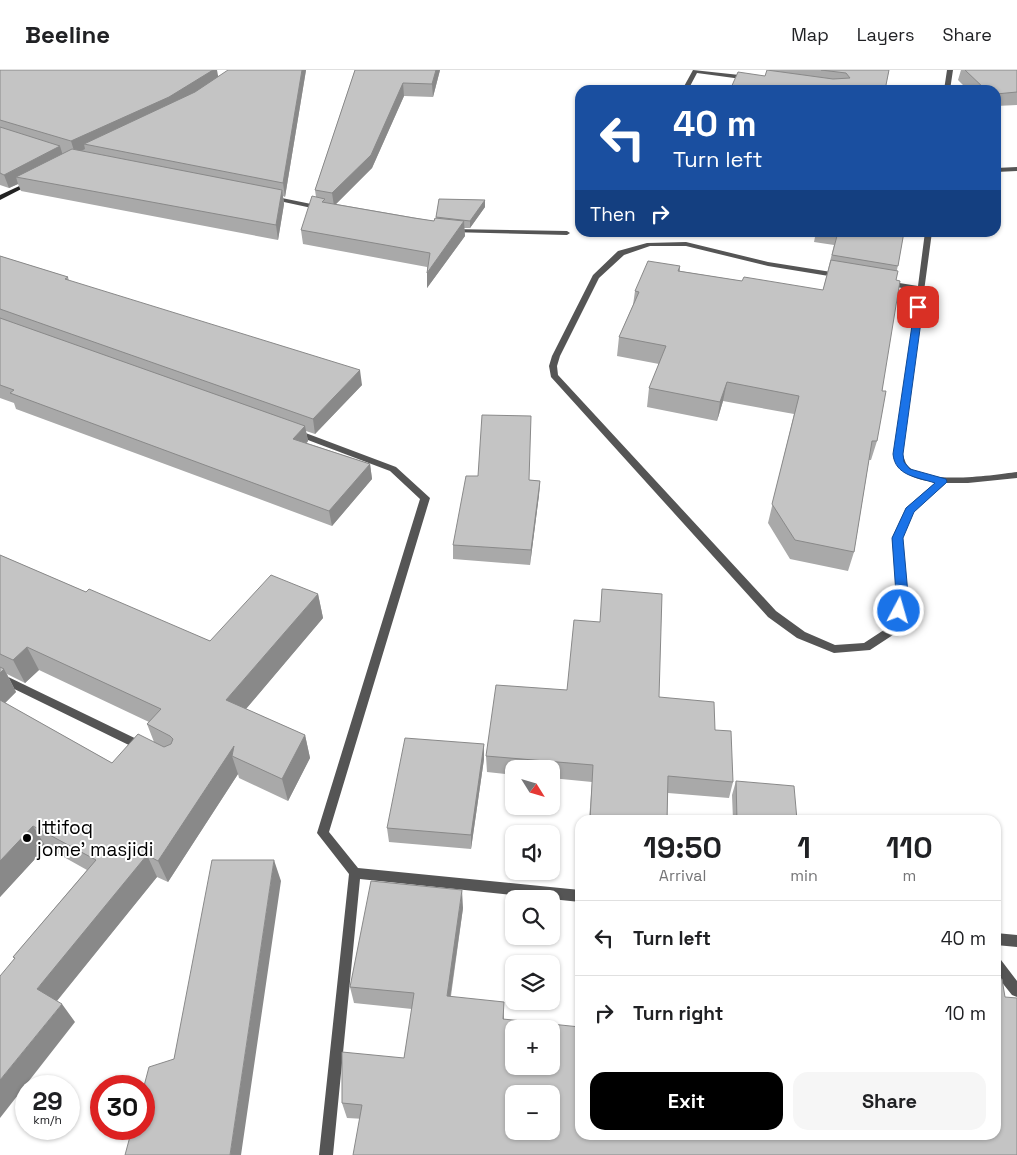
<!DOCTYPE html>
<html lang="en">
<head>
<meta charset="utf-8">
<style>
  body { margin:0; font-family:"Space Grotesk",sans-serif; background:#f6f6f6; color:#202124; height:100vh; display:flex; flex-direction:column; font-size:19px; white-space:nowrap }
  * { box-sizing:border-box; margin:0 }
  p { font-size:16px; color:#757577 }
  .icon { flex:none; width:28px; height:28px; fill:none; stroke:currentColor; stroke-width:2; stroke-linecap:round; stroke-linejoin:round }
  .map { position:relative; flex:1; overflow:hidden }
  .panel { position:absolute; left:575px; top:745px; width:426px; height:325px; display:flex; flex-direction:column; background:#fff; border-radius:15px; box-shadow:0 1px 4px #0004 }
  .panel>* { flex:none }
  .top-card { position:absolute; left:575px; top:15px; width:426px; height:152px; border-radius:15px; box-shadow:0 1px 4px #0004; background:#1a4fa0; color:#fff; overflow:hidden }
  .needle { width:32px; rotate:127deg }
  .buttons { position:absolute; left:505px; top:690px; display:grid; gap:10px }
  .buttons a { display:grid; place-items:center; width:55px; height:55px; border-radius:10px; background:#fff; box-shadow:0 1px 4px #0004; font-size:25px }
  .speed { position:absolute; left:15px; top:1005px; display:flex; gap:10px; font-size:25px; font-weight:700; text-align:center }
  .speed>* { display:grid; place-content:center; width:65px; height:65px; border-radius:50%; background:#fff; box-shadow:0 1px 4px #0004; line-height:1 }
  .speed small { font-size:12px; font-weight:400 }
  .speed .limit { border:8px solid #d22; background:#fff; color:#111 }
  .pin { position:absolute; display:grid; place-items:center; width:42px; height:42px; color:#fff; margin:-21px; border-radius:10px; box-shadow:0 2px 8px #0006 }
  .me { position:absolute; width:55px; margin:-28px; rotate:6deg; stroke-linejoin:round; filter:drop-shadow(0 0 4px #0008) }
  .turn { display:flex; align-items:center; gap:18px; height:105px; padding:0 15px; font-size:22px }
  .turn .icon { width:65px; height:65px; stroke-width:2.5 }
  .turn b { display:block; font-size:35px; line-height:42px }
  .then { display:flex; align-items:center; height:48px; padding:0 15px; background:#0003; gap:10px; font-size:19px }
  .eta { display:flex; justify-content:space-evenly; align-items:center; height:85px; text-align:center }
  .eta b { font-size:30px; font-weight:700; line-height:35px }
  .cta { display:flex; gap:10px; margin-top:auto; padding:10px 15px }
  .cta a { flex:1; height:58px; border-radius:15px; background:#000; color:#fff; font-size:20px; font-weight:700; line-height:58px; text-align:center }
  .cta a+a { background:#f6f6f6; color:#202124 }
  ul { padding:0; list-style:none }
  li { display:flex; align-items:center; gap:15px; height:75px; padding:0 15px; border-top:1px solid #e0e0e0 }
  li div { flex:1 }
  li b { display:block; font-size:19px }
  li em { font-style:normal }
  header { display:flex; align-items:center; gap:30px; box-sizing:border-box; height:70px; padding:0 25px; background:#fff; border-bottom:1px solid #e0e0e0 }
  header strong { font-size:24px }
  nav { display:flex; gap:28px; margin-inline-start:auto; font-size:18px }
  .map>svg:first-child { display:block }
</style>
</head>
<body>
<header>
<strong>Beeline</strong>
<nav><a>Map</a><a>Layers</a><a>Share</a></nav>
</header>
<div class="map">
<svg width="1017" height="1085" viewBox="0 0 1017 1085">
  <rect width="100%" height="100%" fill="#fff"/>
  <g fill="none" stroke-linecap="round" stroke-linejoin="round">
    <path fill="#555" fill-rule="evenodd" d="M693,0L749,6L752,8L749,10L697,3L688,20H682Z
      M947,0H953L950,20H944Z
      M1017,97V101L996,102V98Z
      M272,126L321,136L324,138L321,140L270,129V127Z
      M451,159L567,161L570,163L567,165L449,162V160Z
      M925,162H932L902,384C904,387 905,392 907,395C924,416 993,405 1017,402V408L968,413H946L913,442L902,468L907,523L899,561L870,580L834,583L797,568L768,547L551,307L549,296L552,286L593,205L618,181L647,173L686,172L768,192L844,204V208H841L768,196L686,176H650L624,185L599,208L560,286L557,296L558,305L776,541L805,562L835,575L864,573L890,556L897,523L892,468L906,438L936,412C914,410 902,405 894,384L917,221L887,215L883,213L887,211L918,216Z
      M295,359L396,397L430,428L329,762L358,798L580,820V832L360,809L333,1085H319L349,804L317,763L420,429L390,401L292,364L291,362Z
      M0,603L147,674L149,677L147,680L143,682L139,680L0,612Z
      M996,863L1017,865V877L996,875Z
      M996,888L1001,890L1017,911V927L1012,925L996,905Z"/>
    <path fill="#222" fill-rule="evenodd" d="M28,112L33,113L0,130V125Z"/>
  </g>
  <path fill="#a9a9a9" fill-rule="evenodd" d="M0,0L218,6L306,0L285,127L283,126L284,134L278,170L21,121L18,114L9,118L0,115Z
    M355,0H440L433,27L404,26L372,98L336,134L434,151L436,148L439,129L485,130V137L470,158H464L465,166L427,218V197L303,174L301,160L316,127L315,120Z
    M769,0H889L885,20L765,6Z
    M961,0H1017V35L996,36V20H968L958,10Z
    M816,162H904L897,200L882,321L877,371L871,390H869L854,482L848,501L790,489L768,453L794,344L723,331L717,351L647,337L649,318L659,294L617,286L619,267L633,235L635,221L680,196V201L742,211L823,220L834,175L814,172Z
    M0,186L68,207L69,211L362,315L315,364L306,361L308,371L307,373L370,394L372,409L332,456L16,339L14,333L0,328Z
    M530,410L540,411L539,425L530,495L453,489V475Z
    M0,485L86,522L210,571L318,524L323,548L246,639L305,665L310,688L288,731L239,708L238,704L168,812L157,807L57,931L75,952L13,887L87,800L46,777L0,827ZM39,600L149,652L147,654L154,672L112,693L5,633L16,622L7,604L25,613Z
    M659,627L715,660L733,712L729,728L668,723L667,750H589L592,712L551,708V699H514V705L487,702L486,686Z
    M484,674V689L471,779L389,772L387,758Z
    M736,711L797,750H733L732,725Z
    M463,838L451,926L504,949L1017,1085L347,1048L342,1033L404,988L412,939L354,933L350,917Z"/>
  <path fill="#898989" d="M213,0H217L219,11L84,74L85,79L75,84L71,71Z
    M302,0H306L285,127L283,113Z
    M436,0H440L433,27L432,14Z
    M403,13L404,26L372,98L334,136L332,123Z
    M60,76L64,89L16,107L18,114L9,118L4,105Z
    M282,120L284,134L278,170L276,155Z
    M485,130V137L470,158V151Z
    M464,151L465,166L427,218V203Z
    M360,300L362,315L315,364L313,349Z
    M727,312L723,331L717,351L720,332Z
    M305,356L308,371L296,384L293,369Z
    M370,394L372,409L332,456L329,441Z
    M540,411L539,425L530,495L531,480Z
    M318,524L323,548L234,653L226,630Z
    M27,577L39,600L25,613L13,590Z
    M4,599L16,622L0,638V603Z
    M305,665L310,688L288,731L282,709Z
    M484,674V689L471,779V765Z
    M234,676L232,686L238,704L168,812L158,791Z
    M33,756L46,777L0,827V791Z
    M147,785L157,807L51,938L37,919Z
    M274,790L281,811L241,1085H230Z
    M462,820L463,838L448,942L447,926Z
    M504,932V948L503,965V949Z
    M62,934L75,952L0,1048V1010Z"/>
  <path fill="#c4c4c4" stroke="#898989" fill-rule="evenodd" d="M0,0H213L169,27L71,71L0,50Z
    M228,0H302L283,113L84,74L195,22Z
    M355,0H436L432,14L403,13L371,85L332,123L315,120Z
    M767,0L833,9L850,8L846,3L821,0H889L885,20H730L738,2L765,6Z
    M965,0H1017V22L996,24V20H986Z
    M0,57L60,76L4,105L0,103Z
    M72,79L282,120L276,155L16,107Z
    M312,126L325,129L322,132L414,148L434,151L435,148L464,151L427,203L430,183L301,160Z
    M439,129L485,130L470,151L436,147Z
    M838,162H904L898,196L832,185Z
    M0,186L68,207L65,209L360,300L313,349L0,239Z
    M831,190L898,201L896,210L900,211L882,321H886L877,371H872L854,482L795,470L772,434L799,326L727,312L720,332L649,318L666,276L619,267L639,222L635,221L648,191L680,196L678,201L742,211L744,207L823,220Z
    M0,248L305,356L293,369L370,394L329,441L10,323L14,320L0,315Z
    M482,345L531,346L529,410L540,411L531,480L453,475L466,406H478Z
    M0,485L86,522L89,519L210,571L271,505L318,524L226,630L305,665L282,709L232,686L234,676L158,791L147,785L37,919L62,934L0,1010V906L15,888L13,887L96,790L33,756L0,791V630L112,693L138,664L164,677L171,674L173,669L170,666L147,654L161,639L27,577L13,590L0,584Z
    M602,519L662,524L659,627L714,632L715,660L731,661L733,712L668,706L667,750H590L593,695L486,686L496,615L567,620L574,550L600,552Z
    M0,597L4,599L0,603Z
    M405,668L484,674L471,765L387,758Z
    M736,711L794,716L797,750H737Z
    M212,790H274L230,1085H125L132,1059H144V1016L149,997L174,989Z
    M371,811L462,820L447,926L504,932L503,949L580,957V1065H996V908L1002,909L1005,927L1017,928V1085H353L362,1035L342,1033V982L404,988L414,923L350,917ZM514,959H551V996H514ZM514,1024H551V1061H514Z"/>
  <path fill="#1a73e8" stroke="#114b97" d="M915,235L923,237L903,384L904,392L910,399L946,409L947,412L914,442L903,468L908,524L904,541L899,545L893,541L896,524L892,468L906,438L935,413C917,407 895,406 893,384Z"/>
  <circle fill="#000" stroke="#fff" stroke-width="2" cx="27" cy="768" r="5"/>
  <g text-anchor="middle" stroke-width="4" stroke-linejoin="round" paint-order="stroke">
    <g font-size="19" fill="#000" stroke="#fff" text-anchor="start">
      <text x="37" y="764">Ittifoq<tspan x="37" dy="22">jome’ masjidi</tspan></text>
    </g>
  </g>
</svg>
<div class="buttons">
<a><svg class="needle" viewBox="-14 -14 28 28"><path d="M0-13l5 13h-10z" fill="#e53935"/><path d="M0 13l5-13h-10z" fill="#757577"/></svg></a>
<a><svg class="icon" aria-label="sound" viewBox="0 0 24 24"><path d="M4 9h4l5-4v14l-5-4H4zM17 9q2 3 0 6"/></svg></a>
<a><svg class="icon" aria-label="search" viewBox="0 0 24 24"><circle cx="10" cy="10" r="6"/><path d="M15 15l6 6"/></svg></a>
<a><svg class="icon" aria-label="layers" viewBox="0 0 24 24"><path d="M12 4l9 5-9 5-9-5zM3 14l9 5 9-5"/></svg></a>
<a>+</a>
<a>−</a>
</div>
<div class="speed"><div>29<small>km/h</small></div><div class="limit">30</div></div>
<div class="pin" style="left:918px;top:237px;background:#d93025"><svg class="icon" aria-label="arrive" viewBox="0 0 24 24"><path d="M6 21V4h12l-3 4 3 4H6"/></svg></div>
<svg class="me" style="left:899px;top:541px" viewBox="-20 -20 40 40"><circle r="17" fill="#1a73e8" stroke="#fff" stroke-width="3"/><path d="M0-11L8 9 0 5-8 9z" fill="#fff"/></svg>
<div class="top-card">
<div class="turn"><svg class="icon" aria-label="left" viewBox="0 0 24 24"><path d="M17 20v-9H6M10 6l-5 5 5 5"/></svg><div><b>40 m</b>Turn left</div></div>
<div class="then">Then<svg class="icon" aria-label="right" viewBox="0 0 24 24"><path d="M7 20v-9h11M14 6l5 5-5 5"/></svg></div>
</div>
<section class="panel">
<div class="eta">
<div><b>19:50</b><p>Arrival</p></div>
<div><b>1</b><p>min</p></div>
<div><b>110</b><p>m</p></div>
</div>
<ul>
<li><svg class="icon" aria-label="left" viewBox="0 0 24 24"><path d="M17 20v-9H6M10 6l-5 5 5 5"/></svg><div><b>Turn left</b></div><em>40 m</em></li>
<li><svg class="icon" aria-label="right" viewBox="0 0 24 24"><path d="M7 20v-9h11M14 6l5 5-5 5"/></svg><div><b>Turn right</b></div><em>10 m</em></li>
</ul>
<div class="cta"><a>Exit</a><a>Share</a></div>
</section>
</div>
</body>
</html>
